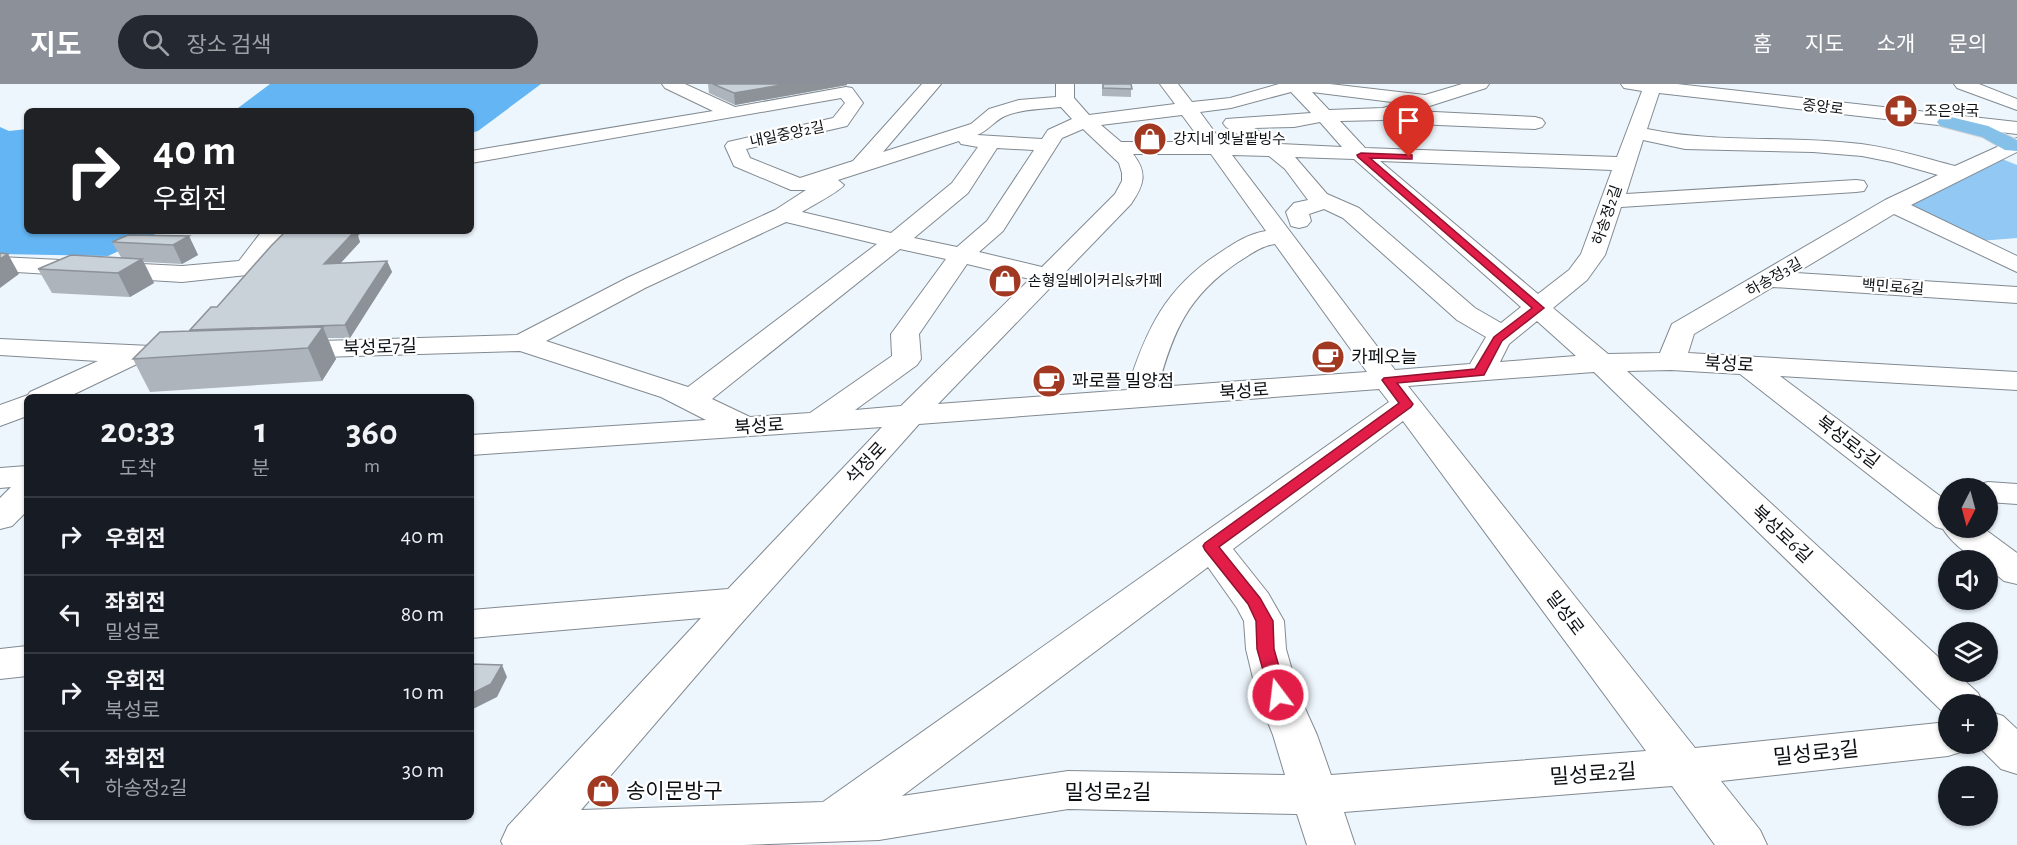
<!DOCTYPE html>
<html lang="ko">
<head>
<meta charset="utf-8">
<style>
  body { margin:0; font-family:"Alegreya Sans","Noto Sans KR",sans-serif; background:#242831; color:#f1f3f6; height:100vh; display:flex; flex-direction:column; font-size:22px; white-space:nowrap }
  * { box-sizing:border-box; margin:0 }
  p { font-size:20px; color:#9ea1a6 }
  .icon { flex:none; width:33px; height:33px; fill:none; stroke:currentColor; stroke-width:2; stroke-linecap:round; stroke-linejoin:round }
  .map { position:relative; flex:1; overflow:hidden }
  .panel { position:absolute; left:24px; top:310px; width:450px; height:426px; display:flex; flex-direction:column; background:#171b24; border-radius:9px; box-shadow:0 2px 4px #0004 }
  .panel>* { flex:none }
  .guide { position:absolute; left:24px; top:24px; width:450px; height:126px; border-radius:9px; box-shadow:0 2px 4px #0004; background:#202124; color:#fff; overflow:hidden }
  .needle { width:39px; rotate:186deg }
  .controls { position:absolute; left:1938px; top:394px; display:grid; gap:12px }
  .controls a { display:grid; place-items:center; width:60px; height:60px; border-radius:50%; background:#171b24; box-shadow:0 2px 4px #0004; font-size:30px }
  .pin { position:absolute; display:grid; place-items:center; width:51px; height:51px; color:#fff; margin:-62px -26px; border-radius:50% 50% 50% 0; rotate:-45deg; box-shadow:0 0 6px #0007 }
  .pin .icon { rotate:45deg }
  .me { position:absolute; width:66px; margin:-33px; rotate:345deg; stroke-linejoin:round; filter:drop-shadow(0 0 4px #0008) }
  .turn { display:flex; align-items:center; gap:21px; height:126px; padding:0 30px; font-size:27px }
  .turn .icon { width:78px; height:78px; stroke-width:2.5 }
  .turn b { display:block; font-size:42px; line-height:51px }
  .eta { display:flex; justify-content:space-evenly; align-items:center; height:102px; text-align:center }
  .eta b { font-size:36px; font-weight:700; line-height:42px }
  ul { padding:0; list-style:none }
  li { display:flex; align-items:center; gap:18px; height:78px; padding:0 30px; border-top:2px solid #363941 }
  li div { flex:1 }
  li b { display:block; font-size:22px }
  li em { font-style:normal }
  header { display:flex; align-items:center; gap:36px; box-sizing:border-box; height:84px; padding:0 30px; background:#8c9099; color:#fff }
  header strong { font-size:28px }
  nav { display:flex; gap:33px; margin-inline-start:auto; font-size:21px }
  .search { width:420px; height:54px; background:#242831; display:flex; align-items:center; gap:15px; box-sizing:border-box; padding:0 21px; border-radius:33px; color:#9ea1a6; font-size:22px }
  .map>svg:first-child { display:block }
</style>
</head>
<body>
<header>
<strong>지도</strong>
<div class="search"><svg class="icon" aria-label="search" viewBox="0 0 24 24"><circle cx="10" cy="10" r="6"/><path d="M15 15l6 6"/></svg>장소 검색</div>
<nav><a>홈</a><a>지도</a><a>소개</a><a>문의</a></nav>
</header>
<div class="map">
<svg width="2017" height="761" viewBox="0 0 2017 761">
  <rect width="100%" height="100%" fill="#edf6fd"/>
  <path fill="#92c8f4" d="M1997,73L2017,81V154L1979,157L1911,122Z"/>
  <path fill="#64b5f4" d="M270,0H541L478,47L471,49V27H234Z
    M0,43L9,47L27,45V147H162L108,172L0,170Z"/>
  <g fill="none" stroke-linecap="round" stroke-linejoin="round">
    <g stroke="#828a91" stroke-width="2">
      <path id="minor" d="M662,0H685L735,23L846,3L852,4L863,19L847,42L746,65L750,74L800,94L853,77L922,0H941L883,68L971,40L989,25L1019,16L1056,13V0H1074V14L1089,31L1175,20L1160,0H1178L1192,18L1230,14L1279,0H1330L1425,11L1462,0H1489L1486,4L1414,27L1535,33L1542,35L1545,39L1542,43L1535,45L1415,40L1396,32L1384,36L1340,37L1365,64L1617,73L1642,7L1624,4L1621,0H1677L2017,38V50L1659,9L1647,45C1718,60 1790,51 1861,60C1893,64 1924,74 1955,82L2017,54V68L1911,121L2017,172V188L1894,130L1796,189L2017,203V219L1773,203L1694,250L1688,269L2017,288V306L1780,292L1948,418V444H1983L2017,469V500L2004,497L1988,484V477C1972,477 1951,458 1943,445L1936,443L1740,290L1671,286L1627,287L1948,582V588H1955L1978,609L1984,621H1948V633L1594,288L1408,302L1695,664L1948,638V660H1967L1964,667L1948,672L1721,697L1760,746L1767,761H1715L1672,702L1344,728L1355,761H1307L1297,730L1068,725L879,756L743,761H503L501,757L508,742L701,534L471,554V526L728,505L882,343L471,371V351L706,336L661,313L520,267L288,274L278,272L274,266L278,260L288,258L517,251L627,194L775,126L806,106H791L734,82L725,62L728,58L833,34L845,19L841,14L471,79V67L713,27L665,4ZM1291,8L1311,29L1226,35L1223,39L1226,43L1252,59L1222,58L1200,28L1231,24ZM1312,8L1400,19L1383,24L1329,26ZM1061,23L1072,35L1048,46L1042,55L977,51C988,47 994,37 1005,32C1022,25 1042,25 1061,23ZM1182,31L1202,58H1121L1101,41ZM1320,38L1342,63L1280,60L1254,44L1294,43ZM1083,45L1119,79L1122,89V97L1115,110L1042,183L979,168L1003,147L1062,54ZM1643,56L1685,65L1813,68L1862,72L1892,78L1938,91L1885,116L1672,240L1660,269L1608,270L1553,224L1587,196L1605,171L1621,123L1856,108L1864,107L1867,102L1864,97L1856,96L1626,110ZM959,57L961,60L978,63L952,99L891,149L802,128C811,122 839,108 844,101L838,96ZM997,64L1034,66L987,137L957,163L914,154L968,109ZM1133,70H1211L1266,147C1248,150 1236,158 1221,168C1166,203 1146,245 1127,306L938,320L1131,120C1144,101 1148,89 1133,70ZM1232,71L1269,72L1285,85L1308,116L1294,119L1286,128L1291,142L1299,144L1307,142L1311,137L1309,130L1324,125L1343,134L1457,236L1486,253L1470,280L1395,286ZM1295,73L1354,75L1521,223L1501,239L1475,224L1359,124L1327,110ZM1380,77L1612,86L1581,170L1569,186L1538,210ZM786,138L877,160L688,303L546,257L645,204ZM1275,160L1367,288L1158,303C1173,247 1188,212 1238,178C1251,170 1261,162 1275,160ZM900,165L946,175L891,250L892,272L810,329L750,333L712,315ZM967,180L1030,195L901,322L855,326L917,281L921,275L919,250ZM1537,237L1576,272L1500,278L1509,260ZM1379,305L1389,318L823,718L581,726L738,543L919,340ZM1403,337L1646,667L1331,691L1317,651L1299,611L1286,565L1284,537L1268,509L1233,465ZM1208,483L1237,524L1244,537L1246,565L1257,611L1273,651L1285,691L1068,687L902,712Z
        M1954,0H1979L2017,15V26L1957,4Z
        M262,147H286L256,189L247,191L182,198L0,187V173L182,182L239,177Z
        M0,255L151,262L183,261L193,264L197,270L193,276L183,279H139L66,314H27V332L0,342V321L28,311L30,308L98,277L0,271Z
        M27,382V427L12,442L0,445V414L11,403L0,404V384Z
        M1988,398L2017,400V420L1988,418V405H1973L1976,401Z
        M27,562V592L0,595V565Z
        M1988,627L2003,632L2017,645V690L2001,685L1976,660H1988Z"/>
    </g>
    <g stroke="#d4d4d5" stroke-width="2">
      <path id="major" d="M1947,32L1988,42L2017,56V67L2005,66L1982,53L1940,42L1937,38L1940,34Z"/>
    </g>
    <use href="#minor" fill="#fff" fill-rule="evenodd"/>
    <use href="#major" fill="#85c0e9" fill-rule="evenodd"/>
  </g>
  <path fill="#adb4bb" d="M708,0H847V1L735,21L709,9Z
    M1102,0H1131V13L1102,12Z
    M189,152L198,171L182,180L144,178L154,199L130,213L52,209L38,185L121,173L112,158Z
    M358,152L360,158L340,179L387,177L392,188L350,254H328L336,275L322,297L150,308L133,275L190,247V246L217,223Z"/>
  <path fill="#8d9298" d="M787,0H847V1L735,21L734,9Z
    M348,147H362L358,152L360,158L329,192L324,180Z
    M189,152L198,171L182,180L173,161Z
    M8,170L19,190L0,204V175Z
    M142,175L154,199L130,213L118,189Z
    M387,177L392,188L350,254L345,241Z
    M323,243L336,275L322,297L308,264Z
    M502,581L507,593L497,613L471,626V610Z"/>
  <path fill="#c9d1d9" stroke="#8d9298" stroke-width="1.5" d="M713,0H787L734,9Z
    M1103,0H1131L1132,5L1103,4Z
    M286,147H355L324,180L387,177L345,241L190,246L211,223H217L271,162Z
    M128,151L189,152L173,161L112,158Z
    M0,169L8,170L0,175Z
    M71,171L142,175L118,189L38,185Z
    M323,243L308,264L133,275L160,248Z
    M471,580L502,581L491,600L471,610Z"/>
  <path fill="#e11d48" stroke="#92132f" stroke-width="1.5" d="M1361,69L1412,71V75H1409L1370,74L1544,224L1502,257L1484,291L1397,299L1413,320L1411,323L1219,463L1260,514L1273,537L1274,565L1287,611L1285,616L1278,618L1272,616L1270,611L1257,565L1256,537L1248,520L1205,466L1203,462L1205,459L1399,319L1382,296L1384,294L1475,285L1494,253L1532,224L1358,73L1357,71Z"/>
  <defs>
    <g id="pharmacy-disc" transform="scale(1.725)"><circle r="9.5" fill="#a13821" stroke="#fff"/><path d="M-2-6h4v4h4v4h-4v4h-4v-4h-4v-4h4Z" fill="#fff"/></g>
    <g id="shop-disc" transform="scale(1.725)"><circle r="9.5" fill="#a13821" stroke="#fff"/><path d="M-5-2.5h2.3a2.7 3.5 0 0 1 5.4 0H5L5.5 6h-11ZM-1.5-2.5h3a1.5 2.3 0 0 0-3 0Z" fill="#fff"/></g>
    <g id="cafe-disc" transform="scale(1.725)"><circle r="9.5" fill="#a13821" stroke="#fff"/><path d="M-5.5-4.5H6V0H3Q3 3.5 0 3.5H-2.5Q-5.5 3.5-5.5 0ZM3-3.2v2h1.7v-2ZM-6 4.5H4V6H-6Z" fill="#fff"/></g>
  </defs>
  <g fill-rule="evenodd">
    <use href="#pharmacy-disc" x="1901" y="27"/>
    <use href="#shop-disc" x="1150" y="55"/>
    <use href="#shop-disc" x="1005" y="197"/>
    <use href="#cafe-disc" x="1328" y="273"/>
    <use href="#cafe-disc" x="1049" y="297"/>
    <use href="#shop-disc" x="603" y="707"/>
  </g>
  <g text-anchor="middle" stroke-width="4.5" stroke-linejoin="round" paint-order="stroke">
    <g font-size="15" fill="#0e1114" stroke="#fff">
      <text transform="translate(1823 23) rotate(7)" y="5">중앙로</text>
      <text transform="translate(787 50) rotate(-12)" y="5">내일중앙2길</text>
      <text transform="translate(1607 131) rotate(-71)" y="5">하송정2길</text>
      <text transform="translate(1774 193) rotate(-30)" y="5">하송정3길</text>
      <text transform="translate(1893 203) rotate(4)" y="5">백민로6길</text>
    </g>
    <g font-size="15" fill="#0e1114" stroke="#fff" text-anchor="start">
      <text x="1924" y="32">조은약국</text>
      <text x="1173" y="60">강지네 옛날팥빙수</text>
      <text x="1028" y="202">손형일베이커리&amp;카페</text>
    </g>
    <g font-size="18" fill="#0e1114" stroke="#fff">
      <text transform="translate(380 263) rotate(-2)" y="6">북성로7길</text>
      <text transform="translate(1729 280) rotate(3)" y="6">북성로</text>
      <text transform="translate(1244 307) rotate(-4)" y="6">북성로</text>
      <text transform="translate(759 342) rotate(-4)" y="6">북성로</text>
      <text transform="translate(1848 358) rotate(37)" y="6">북성로5길</text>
      <text transform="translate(866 379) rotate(-47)" y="6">석정로</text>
      <text transform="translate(1782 450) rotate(43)" y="6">북성로6길</text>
      <text transform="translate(1565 529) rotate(53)" y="6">밀성로</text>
    </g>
    <g font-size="18" fill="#0e1114" stroke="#fff" text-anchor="start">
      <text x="1351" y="279">카페오늘</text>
      <text x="1072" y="303">꽈로플 밀양점</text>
    </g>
    <g font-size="21" fill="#0e1114" stroke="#fff">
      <text transform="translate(1816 669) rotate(-6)" y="7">밀성로3길</text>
      <text transform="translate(1593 690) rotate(-4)" y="7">밀성로2길</text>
      <text x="1108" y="715">밀성로2길</text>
    </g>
    <g font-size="21" fill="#0e1114" stroke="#fff" text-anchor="start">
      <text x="626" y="714">송이문방구</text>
    </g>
  </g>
</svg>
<div class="controls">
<a><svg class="needle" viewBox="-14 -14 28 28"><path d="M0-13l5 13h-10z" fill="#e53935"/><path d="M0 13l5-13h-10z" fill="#9ea1a6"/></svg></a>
<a><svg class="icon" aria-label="sound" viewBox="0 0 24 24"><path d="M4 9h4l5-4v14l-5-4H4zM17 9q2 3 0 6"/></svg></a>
<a><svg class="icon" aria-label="layers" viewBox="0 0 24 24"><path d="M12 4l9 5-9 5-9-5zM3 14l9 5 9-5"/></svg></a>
<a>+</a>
<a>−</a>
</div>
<div class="pin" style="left:1409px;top:73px;background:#d93025"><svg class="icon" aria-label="arrive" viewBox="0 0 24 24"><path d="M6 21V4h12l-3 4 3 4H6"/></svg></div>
<svg class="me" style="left:1278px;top:611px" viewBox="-20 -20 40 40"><circle r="17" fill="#e11d48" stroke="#fff" stroke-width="3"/><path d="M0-11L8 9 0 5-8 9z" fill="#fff"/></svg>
<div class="guide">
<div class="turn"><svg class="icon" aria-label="right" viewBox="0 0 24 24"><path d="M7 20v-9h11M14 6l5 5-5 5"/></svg><div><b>40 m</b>우회전</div></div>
</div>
<section class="panel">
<div class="eta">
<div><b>20:33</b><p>도착</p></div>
<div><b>1</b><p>분</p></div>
<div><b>360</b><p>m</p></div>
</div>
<ul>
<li><svg class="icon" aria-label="right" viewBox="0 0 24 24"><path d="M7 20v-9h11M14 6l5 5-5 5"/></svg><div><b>우회전</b></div><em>40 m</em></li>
<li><svg class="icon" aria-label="left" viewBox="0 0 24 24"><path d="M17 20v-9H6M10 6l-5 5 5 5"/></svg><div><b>좌회전</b><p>밀성로</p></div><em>80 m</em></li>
<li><svg class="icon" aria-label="right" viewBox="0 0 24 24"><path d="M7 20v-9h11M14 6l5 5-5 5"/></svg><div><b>우회전</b><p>북성로</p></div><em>10 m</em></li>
<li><svg class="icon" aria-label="left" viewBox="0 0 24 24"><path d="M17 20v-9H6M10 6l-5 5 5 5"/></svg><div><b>좌회전</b><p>하송정2길</p></div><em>30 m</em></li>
</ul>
</section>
</div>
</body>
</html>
